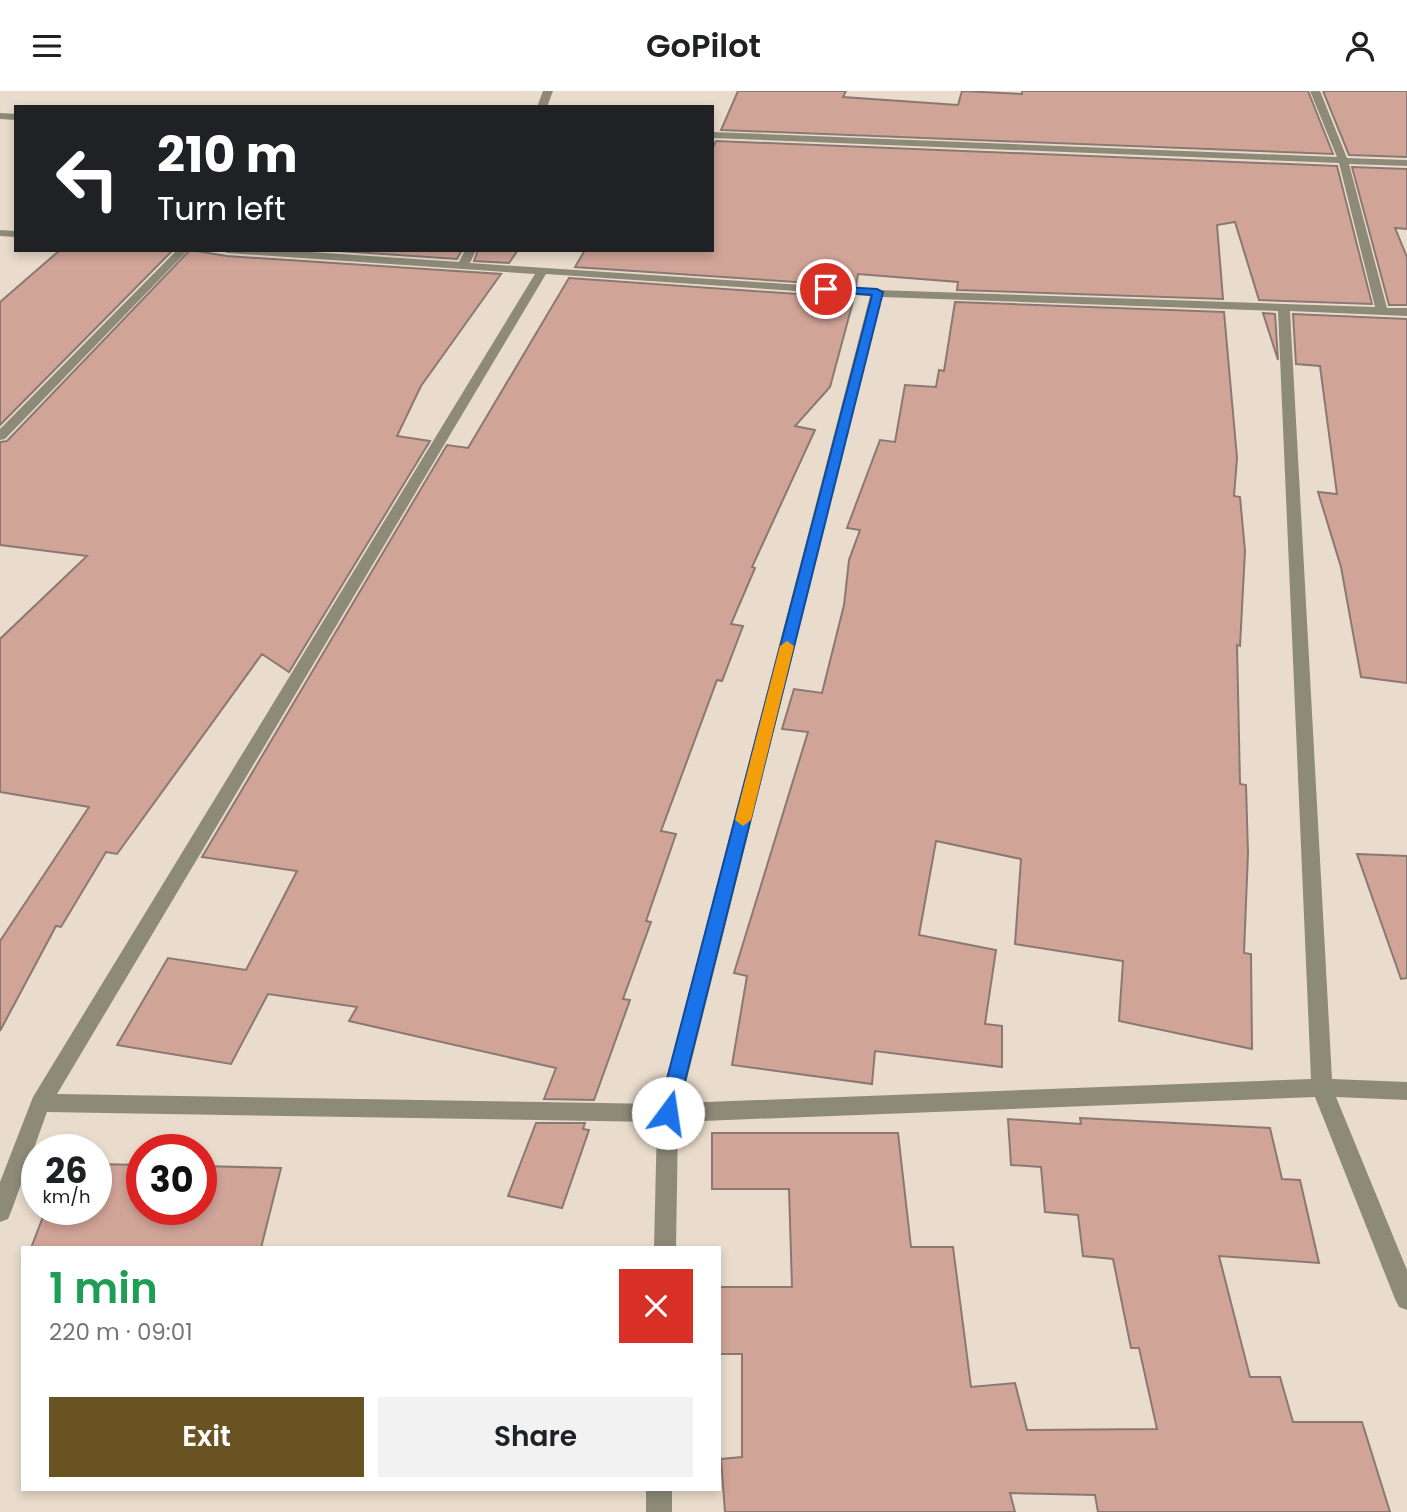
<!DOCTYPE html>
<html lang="en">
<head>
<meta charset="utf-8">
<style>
  body { margin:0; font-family:Poppins,sans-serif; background:#f2f2f2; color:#202124; height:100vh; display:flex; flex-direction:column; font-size:26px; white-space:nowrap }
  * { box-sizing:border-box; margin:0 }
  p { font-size:23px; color:#757577 }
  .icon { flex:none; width:38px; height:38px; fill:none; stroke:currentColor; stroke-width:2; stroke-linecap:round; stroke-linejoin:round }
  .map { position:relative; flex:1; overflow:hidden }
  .side { position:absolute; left:21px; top:1155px; width:700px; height:245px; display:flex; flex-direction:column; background:#fff; border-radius:0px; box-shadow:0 4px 10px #0003 }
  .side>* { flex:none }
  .guide { position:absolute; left:14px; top:14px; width:700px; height:147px; border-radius:0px; box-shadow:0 4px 10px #0003; background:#202124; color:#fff; overflow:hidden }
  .speed { position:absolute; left:21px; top:1043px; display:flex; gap:14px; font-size:35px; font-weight:700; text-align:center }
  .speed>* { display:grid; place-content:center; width:91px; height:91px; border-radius:50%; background:#fff; box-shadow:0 4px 10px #0003; line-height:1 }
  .speed small { font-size:18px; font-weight:400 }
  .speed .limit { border:10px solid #d22; background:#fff; color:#111 }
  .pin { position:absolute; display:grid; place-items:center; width:60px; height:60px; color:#fff; margin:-30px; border:4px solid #fff; border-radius:50%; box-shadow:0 2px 7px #0007 }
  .me { position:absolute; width:77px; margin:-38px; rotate:14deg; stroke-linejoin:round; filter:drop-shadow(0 0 5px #0008) }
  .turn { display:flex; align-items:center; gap:24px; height:147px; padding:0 28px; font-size:32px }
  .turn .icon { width:91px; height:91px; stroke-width:2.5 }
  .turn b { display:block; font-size:49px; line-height:60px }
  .round { display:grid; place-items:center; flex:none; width:74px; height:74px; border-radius:0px; background:#f2f2f2 }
  .headline { display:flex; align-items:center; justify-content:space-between; height:119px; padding:0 28px }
  h1 { font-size:42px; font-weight:600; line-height:52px; color:#1e9e55 }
  .button { display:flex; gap:14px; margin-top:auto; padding:14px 28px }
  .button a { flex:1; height:80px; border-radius:0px; background:#695322; color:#fff; font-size:28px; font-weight:600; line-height:80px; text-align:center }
  .button a+a { background:#f2f2f2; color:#202124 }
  header { display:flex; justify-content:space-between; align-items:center; height:91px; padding:0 28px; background:#fff; font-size:32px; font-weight:600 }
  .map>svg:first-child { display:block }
</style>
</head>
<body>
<header><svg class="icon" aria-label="menu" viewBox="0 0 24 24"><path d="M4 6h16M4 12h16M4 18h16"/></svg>GoPilot<svg class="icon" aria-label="person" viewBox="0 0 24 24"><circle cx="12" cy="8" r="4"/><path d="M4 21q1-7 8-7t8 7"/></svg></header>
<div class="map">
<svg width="1407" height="1421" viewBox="0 0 1407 1421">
  <rect width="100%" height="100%" fill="#e9dccc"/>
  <path fill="#d1a498" stroke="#8b7873" stroke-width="2" d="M738,0H846L843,6L958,14L962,0L1022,3V0H1308L1333,63L721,39Z
    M1323,0H1407V66L1349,64Z
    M716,50L1337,75L1372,213L1259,209L1235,131L1217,134L1223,208L957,199L958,191L858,183L856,195L575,176L585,159H712V58Z
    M1352,76L1407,78V138L1395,137L1407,166V214H1389Z
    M60,159H173L0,334V211Z
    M190,159L227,165L501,183L421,295L397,345L430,350L289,581L262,563L117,763L106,761L61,836L56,835L0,940V850L89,716L0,701V548L87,465L0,454V351L7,350Z
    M324,159H462L457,168Z
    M478,159H518L509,172L474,170Z
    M569,187L854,207L830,296L795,335L815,339L752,476L755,477L731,533L743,535L722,590L717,589L661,740L676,743L646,830L651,831L623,908L630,909L594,1009L544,1008L556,977L349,930L357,916L268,903L231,973L117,954L168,867L246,879L297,780L202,766L447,354L468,357Z
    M955,211L1224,221L1237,367L1234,405L1240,406L1245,460L1240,555L1237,554L1240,693L1246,694L1248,762L1244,862L1251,863L1252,958L1119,930L1123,870L1015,853L1021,768L936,750L919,844L996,859L985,933L1002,935V976L875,960L872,993L732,974L747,885L734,882L808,641L782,638L794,598L822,602L844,514L849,469L860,439L847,437L880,349L895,351L905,294L936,296L939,279L944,280Z
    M1263,222L1275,223L1278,269Z
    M1293,223L1407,228V592L1361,586L1341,476L1318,401L1337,403L1320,275L1296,273Z
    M1357,763L1407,765V887L1401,888Z
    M1080,1027L1270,1037L1282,1088L1300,1089L1319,1172L1219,1165L1250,1286H1280L1293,1331H1362L1390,1421H1098L1095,1404L1010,1402L1015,1421H725L721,1368L742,1366V1263H719V1196H792L789,1098H712V1042H898L911,1156H953L971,1296L1015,1292L1027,1339L1157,1338L1139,1257H1131L1113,1168L1083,1165L1078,1124L1045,1121L1041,1076L1011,1074L1008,1028L1081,1033Z
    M536,1032H585L583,1038L589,1039L562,1117L508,1105Z
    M96,1073L142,1074V1118H201V1075L281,1077L261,1157H31L46,1118H96Z"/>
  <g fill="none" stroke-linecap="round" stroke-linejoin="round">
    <path fill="#8e8a78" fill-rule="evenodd" d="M543,0H553L547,16H537Z
      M1310,0H1320L1347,67L1407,69V75L1349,73L1387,217H1407V225L1290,220L1332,988L1407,991V1009L1336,1006L1407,1179V1219L1399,1216L1395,1208L1315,1006L678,1031L676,1157H654L657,1031L47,1021L11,1121L8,1128L0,1131V1091L33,1006L535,183L227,162L222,159H281L459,171L465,159H476L470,172L877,199L1375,216L1339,72L712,47V41L1337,66ZM546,183L870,205L660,1013L57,1003ZM882,206L1278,220L1311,988L681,1012Z
      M0,22L16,23V29L0,28Z
      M0,139L16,140V146L0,145Z
      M177,159H188L5,348L0,349V338Z
      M646,1398H672V1421H646Z"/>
  </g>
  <path fill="#1a73e8" stroke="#114b97" stroke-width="2" d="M826,195L877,198L883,201L677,1022L674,1028L668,1031L661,1028L658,1022L872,204L822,200V196Z"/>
  <path fill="#f59e0b" d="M787,550L794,555L751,729L743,735L735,729L780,555Z"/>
</svg>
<div class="speed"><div>26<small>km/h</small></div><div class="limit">30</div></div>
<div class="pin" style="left:826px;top:198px;background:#d93025"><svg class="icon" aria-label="arrive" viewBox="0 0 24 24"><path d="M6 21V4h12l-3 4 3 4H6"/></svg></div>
<svg class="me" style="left:668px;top:1022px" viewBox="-20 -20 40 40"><circle r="19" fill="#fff"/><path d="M0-13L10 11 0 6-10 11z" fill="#1a73e8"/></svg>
<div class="guide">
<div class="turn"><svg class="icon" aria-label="left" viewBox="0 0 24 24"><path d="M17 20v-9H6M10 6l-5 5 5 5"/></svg><div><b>210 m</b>Turn left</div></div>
</div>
<section class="side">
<div class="headline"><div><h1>1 min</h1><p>220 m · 09:01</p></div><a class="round" style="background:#d93025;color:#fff"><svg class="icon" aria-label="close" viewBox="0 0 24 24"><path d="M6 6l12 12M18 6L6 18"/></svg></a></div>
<div class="button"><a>Exit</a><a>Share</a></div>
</section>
</div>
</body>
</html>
